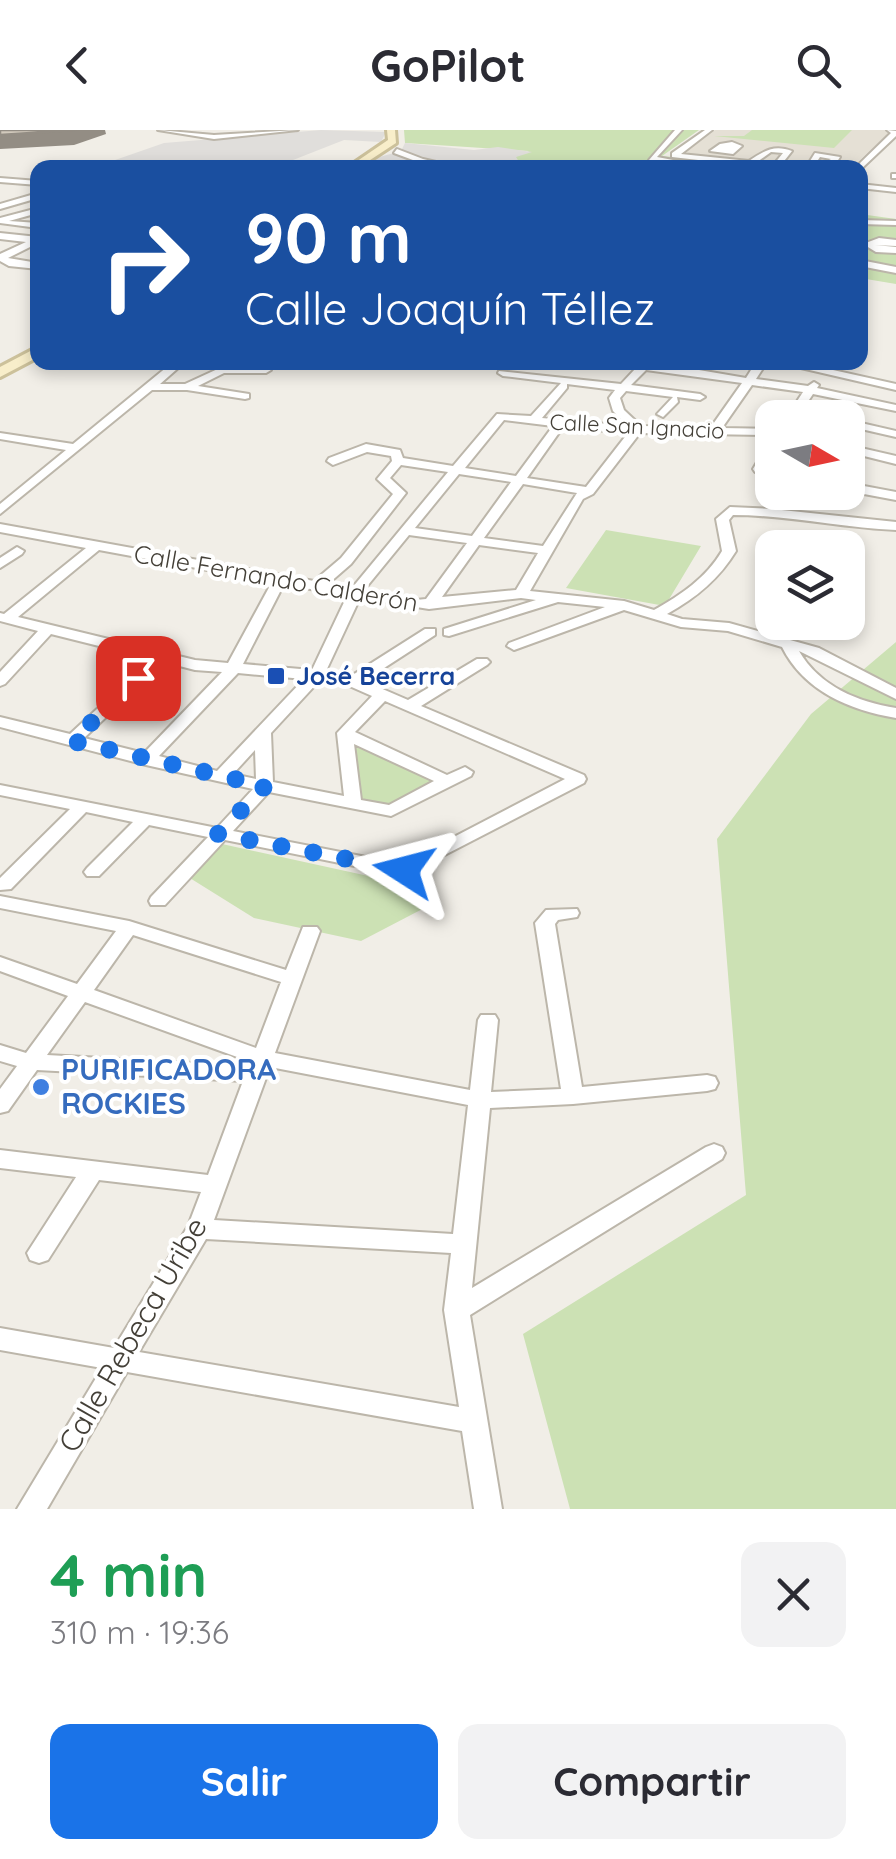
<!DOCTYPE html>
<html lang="es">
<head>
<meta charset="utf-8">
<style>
  body { margin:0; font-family:Quicksand,sans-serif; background:#f2f2f3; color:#2b2b33; height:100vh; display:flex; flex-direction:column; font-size:38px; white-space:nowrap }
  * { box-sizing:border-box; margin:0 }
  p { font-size:32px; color:#7c7c81 }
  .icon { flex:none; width:55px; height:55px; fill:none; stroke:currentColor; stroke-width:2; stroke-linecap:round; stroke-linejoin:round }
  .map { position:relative; height:1379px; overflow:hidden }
  .drawer { display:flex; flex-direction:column; background:#fff; flex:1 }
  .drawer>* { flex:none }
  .hud { position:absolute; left:30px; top:30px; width:838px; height:210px; border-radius:20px; box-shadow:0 5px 15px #0003; background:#1a4fa0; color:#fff; overflow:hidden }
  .needle { width:65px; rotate:99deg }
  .controls { position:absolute; left:755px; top:270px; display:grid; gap:20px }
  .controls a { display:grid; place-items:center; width:110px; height:110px; border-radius:20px; background:#fff; box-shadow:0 5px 15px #0003; font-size:50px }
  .pin { position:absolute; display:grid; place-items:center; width:85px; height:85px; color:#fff; margin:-42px; border-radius:20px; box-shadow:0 5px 15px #0006 }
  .me { position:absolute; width:110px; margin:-55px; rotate:279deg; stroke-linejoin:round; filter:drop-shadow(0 0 8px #0008) }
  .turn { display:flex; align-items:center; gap:35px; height:210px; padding:0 50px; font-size:45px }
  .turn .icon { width:130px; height:130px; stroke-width:2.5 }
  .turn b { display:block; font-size:70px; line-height:85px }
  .round { display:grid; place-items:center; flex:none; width:105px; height:105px; border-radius:20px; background:#f2f2f3 }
  .overview { display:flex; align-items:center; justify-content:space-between; height:170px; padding:0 50px }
  h1 { font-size:60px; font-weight:700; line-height:75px; color:#1e9e55 }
  .button { display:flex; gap:20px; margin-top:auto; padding:20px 50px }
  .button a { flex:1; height:115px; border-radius:20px; background:#1a73e8; color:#fff; font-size:40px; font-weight:700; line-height:115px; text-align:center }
  .button a+a { background:#f2f2f3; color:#2b2b33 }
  header { display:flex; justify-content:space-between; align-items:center; height:130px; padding:0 50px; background:#fff; font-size:45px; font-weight:700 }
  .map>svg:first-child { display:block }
</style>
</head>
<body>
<header><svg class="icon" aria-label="back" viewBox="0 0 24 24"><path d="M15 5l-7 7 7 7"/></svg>GoPilot<svg class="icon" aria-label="search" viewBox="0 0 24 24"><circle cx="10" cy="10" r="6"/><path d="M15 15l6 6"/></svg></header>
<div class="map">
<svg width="896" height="1379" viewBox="0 0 896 1379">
  <rect width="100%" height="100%" fill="#f1eee7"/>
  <path fill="#e5e0d5" d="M715,0H885L891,1L852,37H804L680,25Z"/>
  <path fill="#cce1b4" d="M404,0H699L662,26L725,32L718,38L534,37L521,35L515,27L529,21L405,13Z
    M752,0H852L834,18L714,6H744Z
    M860,84L896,89V154L860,148Z
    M606,400L701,416L665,476L566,458Z
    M896,512V1379H570L523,1204L746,1065L717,709L811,584Z
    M347,606L443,651L392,679L355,672Z
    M213,712L405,754L432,774L361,811L254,788L185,745Z"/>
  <path fill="#e0dedb" d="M321,0L386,2L381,12L344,10L288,32L260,37H95L164,13Z
    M405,13L474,20L498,17L532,22L516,27L521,35L503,37H377L376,28L401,21Z"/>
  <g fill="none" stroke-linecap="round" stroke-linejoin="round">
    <g stroke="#bcb6aa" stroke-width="4">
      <path id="street" d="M158,0L214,5L298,0L214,9Z
        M675,0H682L657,27L689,33V37L649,30Z
        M705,0H712L681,24L749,31C764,21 774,14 792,21L781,35L795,38H768L672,27V23ZM771,22L783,23L774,34L757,32Z
        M887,0L896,1V6L860,40L857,36L891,3Z
        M732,12L742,16L733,24L710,21L720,14Z
        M397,19L423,29L462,38L421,33L394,23Z
        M815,23L840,27L835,35L812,38L818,35L810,31ZM820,27L831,29L823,33L818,30Z
        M291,36L312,38H288Z
        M468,36L486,38H465Z
        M892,44H896V48H892Z
        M0,48L38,51V55L0,52Z
        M860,54L896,58V62L860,58Z
        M38,63V68L0,79V74Z
        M38,78V83L9,91L38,93V98L0,93V88Z
        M860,90L896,91V95L860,94Z
        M0,103L38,107V113L8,128L38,133V139L9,136L0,131V124L26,112L0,109Z
        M879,108L896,110V116L875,115L896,117V123L876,122L863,114Z
        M860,130L896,137V143L860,136Z
        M173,232H185L160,254H185L222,237H266L271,240L266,243H224L198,256L249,264V268L245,269L187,260H152L0,384V374L66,320L0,309V303L73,314Z
        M609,232H652L746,248L756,232H767L756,249L808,256L814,252L819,255L817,258L896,275V281L813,264L803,279L829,288L799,285L786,288L803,262L752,255L722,298L772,299V305L640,303L593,364L583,369L530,461L624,471L654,480C681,465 706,448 722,421L716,389L730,377L772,379L896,392V400C841,398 788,385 733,385L729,390L736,421C719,449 696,468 667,484L682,489L729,493L819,518L896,558V569L799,521C819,556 858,572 896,578V588C849,580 804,561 782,517L728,501L681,497L624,480L514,520L507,516L509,513L605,477L558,472L449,506L444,505V499L536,470L521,468L429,479L360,468L326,541L351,546L425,499H435V505L364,551L408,570L477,529H487L490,532L487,535L421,576L584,645L586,649L584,653L404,746L225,710L165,775H151L149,771L151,767L208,707L149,695L99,746H87L84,742L87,738L133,692L86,682L11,759L0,760V748L70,679L0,665V655L217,698L253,659L146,635L0,597V587L70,604L151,529L51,504L5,554L0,556V542L38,501L0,491V483L4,484L86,418L0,402V394L314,451L341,428L393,364L377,349L392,331L391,326L367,322L333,335L327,331L329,328L366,314L400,320L403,328L453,336L497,284L531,286L561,253L503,246L498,243L499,241L621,254L636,238ZM646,240L742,253L711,297L641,296L624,280L620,268L626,261L673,267L657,284L663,287L678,272L677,267L700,270L705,267L700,264L631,255ZM567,254L615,260L609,268L613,281L628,296L542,288L567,258ZM504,290L553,296L516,346L465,338ZM563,297L628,303L586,357L527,348ZM401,335L448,342L352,458L328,454L351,434L406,363L390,348ZM459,344L511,352L472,406L415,398ZM523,354L577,363L543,416L484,408ZM409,405L467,413L426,469L416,470L364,460ZM479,415L538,423L516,460L442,467ZM99,420L272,452L228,533L195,530L18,487ZM284,454L347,466L312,540L243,534ZM164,532L195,540L222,542L144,623L84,608ZM238,543L304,549L217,641L159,626ZM320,550L338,551L372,566L337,603L344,666L273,652L271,603ZM385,571L565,649L402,734L233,701L269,662L391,686L471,646L473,642L465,637L447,645L355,602ZM354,614L434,651L389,675L361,670ZM255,620L256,649L233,644Z
        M775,232H797L896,254V260Z
        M848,290L896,301V307L848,296Z
        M772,312V326L766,337L772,338V346L755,342L753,339L768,314Z
        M848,315L896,326V334L848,322Z
        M848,353L896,362V370L848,361Z
        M17,417L24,421L22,424L0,438V428Z
        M0,766L129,791L286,840L303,797H317L320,801L275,923L470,960L478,890L481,885H495L498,890L491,962L561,959L535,793L546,780L577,779L579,783L577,787L558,790L555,794L582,957L707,945L715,947L718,953L715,959L707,961L573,974L490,978L472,1158L706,1017L714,1014L722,1017L725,1023L722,1029L470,1185L502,1379H474L462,1301L127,1242L47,1379H17L102,1238L0,1220V1198L114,1218L188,1096L201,1062L99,1050L48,1130L39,1133L30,1130L27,1123L76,1047L0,1038V1020L208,1045L243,951L37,940L8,981L0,983V959L17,936L0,931V915L26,923L68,866L0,841V827L77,854L116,801L0,778ZM133,805L281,852L256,918L94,860ZM85,872L251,932L249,936L47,925ZM270,937L468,975L453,1104L214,1090ZM206,1109L451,1123L444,1180L459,1277L139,1222Z"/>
    </g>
    <g stroke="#ccc19b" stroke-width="6">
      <path id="secondary" d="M387,0H395L396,13L358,38H347L388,10Z
        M38,217V227L0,247V237Z"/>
    </g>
    <use href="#street" fill="#fff" fill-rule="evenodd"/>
    <use href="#secondary" fill="#f8eeca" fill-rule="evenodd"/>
  </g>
  <path fill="#938d84" d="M76,0H105L106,4L74,15L0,19V5Z"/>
  <path fill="#d2cabd" stroke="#938d84" stroke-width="2.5" d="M0,0H76L0,5Z"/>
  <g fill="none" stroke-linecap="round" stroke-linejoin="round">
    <path stroke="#1a73e8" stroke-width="18" stroke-dasharray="0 32.4" d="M138,548L72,611L265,656L218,704L404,740"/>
  </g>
  <rect fill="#1a4fb4" stroke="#fff" stroke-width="4" x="266" y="536" width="20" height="20" rx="5"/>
  <circle fill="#3f7fe0" stroke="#fff" stroke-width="4" cx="41" cy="957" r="10"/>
  <g text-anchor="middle" stroke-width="8" stroke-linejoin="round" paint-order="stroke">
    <g font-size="22" fill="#433f37" stroke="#fff">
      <text transform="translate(637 296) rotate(3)" y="8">Calle San Ignacio</text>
    </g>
    <g font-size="25" fill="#433f37" stroke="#fff">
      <text transform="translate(276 448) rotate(10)" y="9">Calle Fernando Calderón</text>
    </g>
    <g font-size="25" font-weight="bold" fill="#164399" stroke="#fff" text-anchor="start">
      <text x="296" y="555">José Becerra</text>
    </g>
    <g font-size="30" font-weight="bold" fill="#366cbe" stroke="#fff" text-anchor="start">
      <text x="61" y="950">PURIFICADORA<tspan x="61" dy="34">ROCKIES</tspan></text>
    </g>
    <g font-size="30" fill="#433f37" stroke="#fff">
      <text transform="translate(133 1205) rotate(-60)" y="10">Calle Rebeca Uribe</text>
    </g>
  </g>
</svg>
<div class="controls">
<a><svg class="needle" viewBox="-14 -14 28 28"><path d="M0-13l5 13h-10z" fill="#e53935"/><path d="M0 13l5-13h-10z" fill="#7c7c81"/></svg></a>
<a><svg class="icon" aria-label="layers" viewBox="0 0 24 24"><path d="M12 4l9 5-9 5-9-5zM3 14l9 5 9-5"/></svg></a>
</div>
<div class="pin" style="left:138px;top:548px;background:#d93025"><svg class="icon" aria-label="arrive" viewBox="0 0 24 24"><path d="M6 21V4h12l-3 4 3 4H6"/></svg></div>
<svg class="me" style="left:404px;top:740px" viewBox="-20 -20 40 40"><path d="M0-17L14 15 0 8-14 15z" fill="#1a73e8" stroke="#fff" stroke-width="4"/></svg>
<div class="hud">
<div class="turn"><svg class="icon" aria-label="right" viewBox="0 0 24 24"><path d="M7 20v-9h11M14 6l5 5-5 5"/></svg><div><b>90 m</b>Calle Joaquín Téllez</div></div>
</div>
</div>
<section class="drawer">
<div class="overview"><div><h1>4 min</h1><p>310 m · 19:36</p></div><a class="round"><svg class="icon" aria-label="close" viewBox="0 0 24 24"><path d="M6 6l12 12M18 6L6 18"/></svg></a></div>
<div class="button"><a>Salir</a><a>Compartir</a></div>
</section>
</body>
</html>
